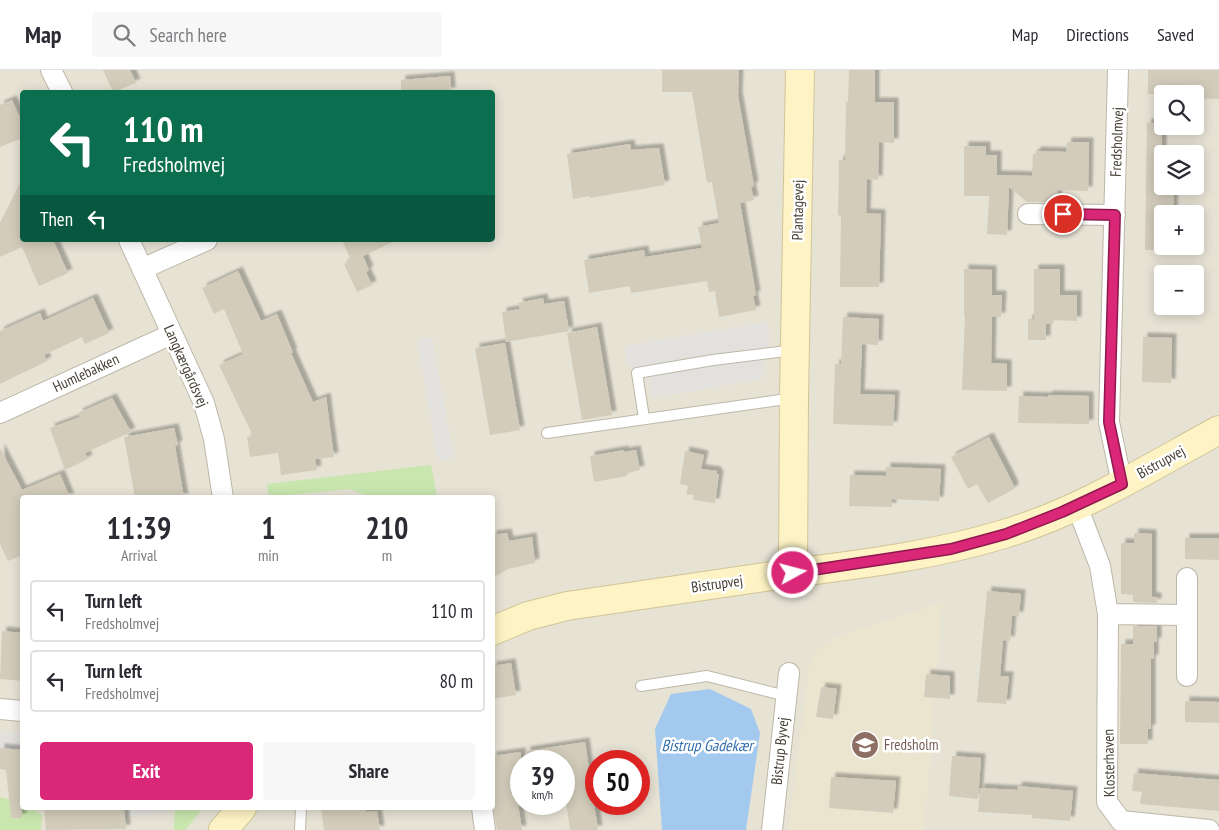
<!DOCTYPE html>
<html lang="en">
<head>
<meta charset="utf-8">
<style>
  body { margin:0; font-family:"PT Sans Narrow",sans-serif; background:#f7f7f7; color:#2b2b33; height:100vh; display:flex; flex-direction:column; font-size:19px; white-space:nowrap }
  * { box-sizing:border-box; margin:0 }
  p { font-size:16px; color:#7c7c81 }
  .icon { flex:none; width:28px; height:28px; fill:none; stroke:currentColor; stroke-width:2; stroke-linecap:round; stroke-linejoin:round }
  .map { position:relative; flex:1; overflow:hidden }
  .drawer { position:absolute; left:20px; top:425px; width:475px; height:315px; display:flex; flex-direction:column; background:#fff; border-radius:5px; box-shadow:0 2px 12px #0003 }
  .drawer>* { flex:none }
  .top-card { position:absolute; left:20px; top:20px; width:475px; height:152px; border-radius:5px; box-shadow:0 2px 12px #0003; background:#0b6e4f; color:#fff; overflow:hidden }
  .fabs { position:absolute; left:1154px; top:15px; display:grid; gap:10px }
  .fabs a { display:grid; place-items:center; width:50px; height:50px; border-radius:5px; background:#fff; box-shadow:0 2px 12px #0003; font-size:25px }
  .speed { position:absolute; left:510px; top:680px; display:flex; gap:10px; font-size:25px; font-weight:700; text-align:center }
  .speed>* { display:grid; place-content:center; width:65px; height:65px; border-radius:50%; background:#fff; box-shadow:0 2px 12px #0003; line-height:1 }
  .speed small { font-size:12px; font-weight:400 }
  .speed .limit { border:8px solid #d22; background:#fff; color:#111 }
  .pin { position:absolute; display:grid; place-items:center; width:42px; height:42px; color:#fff; margin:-21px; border:2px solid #fff; border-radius:50%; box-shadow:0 1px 5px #0007 }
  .me { position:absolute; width:55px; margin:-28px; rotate:83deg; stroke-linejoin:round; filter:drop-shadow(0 0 4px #0008) }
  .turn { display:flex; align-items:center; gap:18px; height:105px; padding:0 20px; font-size:22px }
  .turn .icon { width:65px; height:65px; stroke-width:2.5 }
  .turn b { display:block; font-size:35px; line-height:42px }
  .then { display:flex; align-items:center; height:48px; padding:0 20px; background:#0003; gap:10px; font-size:19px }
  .eta { display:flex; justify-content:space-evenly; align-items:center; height:85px; text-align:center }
  .eta b { font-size:30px; font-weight:600; line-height:35px }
  .button { display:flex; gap:10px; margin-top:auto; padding:10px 20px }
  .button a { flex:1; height:58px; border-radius:5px; background:#db2777; color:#fff; font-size:20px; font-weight:600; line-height:58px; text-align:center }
  .button a+a { background:#f7f7f7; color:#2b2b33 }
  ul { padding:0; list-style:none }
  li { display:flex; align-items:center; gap:15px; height:62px; margin:0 10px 8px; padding:0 10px; border:2px solid #e1e1e2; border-radius:5px }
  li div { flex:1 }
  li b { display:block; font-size:19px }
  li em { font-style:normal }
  header { display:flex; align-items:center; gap:30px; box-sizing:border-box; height:70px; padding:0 25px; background:#fff; border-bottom:1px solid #e1e1e2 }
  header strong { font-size:24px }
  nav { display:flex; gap:28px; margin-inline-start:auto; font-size:18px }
  .search { width:350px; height:45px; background:#f7f7f7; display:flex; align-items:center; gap:12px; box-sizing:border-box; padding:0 18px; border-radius:5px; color:#7c7c81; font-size:19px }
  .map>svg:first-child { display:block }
</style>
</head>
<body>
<header>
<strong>Map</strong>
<div class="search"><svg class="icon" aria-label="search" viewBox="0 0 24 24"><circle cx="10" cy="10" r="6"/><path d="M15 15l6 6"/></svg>Search here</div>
<nav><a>Map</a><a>Directions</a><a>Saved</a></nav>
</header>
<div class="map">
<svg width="1219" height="760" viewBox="0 0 1219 760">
  <defs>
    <filter id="shadow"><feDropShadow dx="4.5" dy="-4.5" stdDeviation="1" flood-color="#0004"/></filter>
  </defs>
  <rect width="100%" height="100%" fill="#f2efe6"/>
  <path fill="#e6e2d4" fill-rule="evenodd" d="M0,0H1219V760H0ZM22,22H492V170H22ZM1162,24H1195V56H1162ZM1162,84H1195V116H1162ZM1162,144H1195V176H1162ZM1162,204H1195V236H1162ZM22,428H492V738H22ZM521,691H564V734H521ZM596,691H639V734H596Z"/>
  <path fill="#ebe5d0" d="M942,532L925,758L923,760H788L810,591L822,575L837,566Z"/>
  <path fill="#c9e6af" d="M431,395L437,427H369L350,419L269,427L267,414Z
    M0,727L22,732V738H32L42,745L41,760H0Z
    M175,738H203L185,760H174Z"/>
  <path fill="#e3e1de" d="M767,252L770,268L761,309L653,328L650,312L627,294L625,276Z
    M432,268L454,388L438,391L417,269Z
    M0,661L22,663L21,680L0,678Z
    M127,738H168L167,743L128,746Z"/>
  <path fill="#a3caee" d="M710,619L751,639L760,663L746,760H662L655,659L671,624Z"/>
  <path fill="#d3ccbb" filter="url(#shadow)" d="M103,0H130L136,13L113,22Z
    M662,0H739L738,26L754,116L751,117L754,130L740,133L756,225L753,226L756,240L719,247L715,221L709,222L707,211L631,223L630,216L589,223L584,190L644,180L645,187L702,178L698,157L719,153L712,112L707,113L692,22H662Z
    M849,0H875V32H894V73L879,72L878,110L867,109L866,143L881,144L879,217H840L841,146L838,145L839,90H845L846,32H848Z
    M1148,0H1219V29L1195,28V24H1148Z
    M450,6L451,22H401V10Z
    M12,30L22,52V68L0,77V35Z
    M1147,53H1162V118L1174,119L1173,144H1162V180H1145Z
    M1067,72H1089L1088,121L1058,120L1057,132H1027L1009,117L1007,165L987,164L989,126H964V76H986V85H997V105L1032,106L1033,84H1036V81L1066,82Z
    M630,74L631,80L659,78L665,115L590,128V126L573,129L567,84Z
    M22,109V170H53L68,203L39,216L22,177L0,187V153Z
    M342,170H397L363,186L369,200L366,202L372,215L357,222L344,194L347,193L346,191L350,188Z
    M964,199L992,200V225H1002L1001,247H992L991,293L1007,294V321L962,320L965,246H964Z
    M1034,199H1060V225H1077V251L1053,250V254H1046V270H1028V249H1034Z
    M238,201L261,251L277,244L293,283H291L313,332L326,327L334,387L315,389L317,400L281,405L278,383L250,387L247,367L253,366L219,295L243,284L224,239L214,244L202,218Z
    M93,228L109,263L85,274L82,267L44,285L47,291L0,314V261L40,243L43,251Z
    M543,228L544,234L564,231L569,261L506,272L502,242L520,239L518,233Z
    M843,247L879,249L878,275L862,274L860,324L895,325L893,356L833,354L835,294H841Z
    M597,257L612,345L582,350L567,263Z
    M1143,267L1172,268L1171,313L1142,312Z
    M505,273L520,360L490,365L475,278Z
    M1048,325L1089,326V354L1018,353L1019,326L1048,327Z
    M112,328L131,362L85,383L88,389L65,400L50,358L80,347L78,343Z
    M174,358L178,375L175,376L184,428H135L124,367Z
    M989,367L1014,416H1013L1014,419L988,433L977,414L968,419L951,387Z
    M0,378L22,420L60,404L70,428H22V485L8,491L0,474Z
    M624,380V382L636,380L640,400L627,403V406L594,412L590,386Z
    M685,381L704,385L701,399L717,401V404H719L715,433L693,430L694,425L686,424L688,416L680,414Z
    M886,397L941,399L939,431L892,429V437L849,436L850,405L886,406Z
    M507,463L509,471L532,467L535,493L508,499L492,508V465Z
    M1134,463L1152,464V527H1157V533L1133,532V525L1121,524V473H1134Z
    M1185,468H1219V490L1185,489Z
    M987,521L1021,524L1019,546H1012L1010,571L1003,570L1000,606H1009L1006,634L977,632Z
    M1133,556H1157V572H1154V589H1151V659H1148V674H1120L1121,574H1133Z
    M2,561L22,563V611L0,609Z
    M511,593L516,625L492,629V596Z
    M926,604L950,606V629L924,627Z
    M821,617L837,619L833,649L816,647Z
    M1185,631L1219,632V653L1185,652Z
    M585,672L598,760H570L564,719V691H527L526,681Z
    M0,678L22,680V748H11L6,700L0,699Z
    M521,682V713L515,714L522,760H497L492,733V686Z
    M952,686L981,688L978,729L949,726Z
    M1134,703L1219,710V741L1140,734L1142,722L1132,721Z
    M831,707L896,711L893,743L829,738Z
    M1018,716L1073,721L1070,751L1032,748V745L978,742L980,718L1017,720Z
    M44,738H124L126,759L46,760Z
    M321,738H366V742L377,741L380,760H324Z"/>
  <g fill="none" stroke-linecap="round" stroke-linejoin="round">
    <g stroke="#bdb8a9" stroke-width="12">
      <path id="lane" d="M644,348L637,303L713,290L794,280
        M547,363L794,328
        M641,616L707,606L786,626
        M300,760L301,738"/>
    </g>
    <g stroke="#bdb8a9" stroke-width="22">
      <path id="street" d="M51,0L62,22
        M1118,0L1109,352L1122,414
        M1028,144L1115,145
        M129,170L204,333L214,369L223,428
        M142,199L207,170
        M0,343L172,264
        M1077,436L1100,496L1108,544L1107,732L1121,751L1209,760
        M1108,544L1187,545
        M1187,606V508
        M0,639L22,641
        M482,738L485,760
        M772,760L789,603"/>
    </g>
    <g stroke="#d1c597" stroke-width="30">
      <path id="secondary" d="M793,503L794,328L800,0
        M492,561L528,546L567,536C642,525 717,514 792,503C864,494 935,485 1004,464C1081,441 1149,398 1219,360
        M223,760L242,738"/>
    </g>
    <use href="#lane" stroke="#fff" stroke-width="10"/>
    <use href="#street" stroke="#fff" stroke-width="20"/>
    <use href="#secondary" stroke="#fdf3c5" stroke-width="28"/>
  </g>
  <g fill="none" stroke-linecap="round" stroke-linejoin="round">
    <g stroke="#8e194d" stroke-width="12">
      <path id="route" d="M793,503L951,479L1006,464L1062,442L1122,414L1109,352L1115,145L1063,144"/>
    </g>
    <use href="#route" stroke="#db2777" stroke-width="9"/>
  </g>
  <defs>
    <g id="school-disc" transform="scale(1.4375)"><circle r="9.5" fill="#8d6e63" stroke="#fff"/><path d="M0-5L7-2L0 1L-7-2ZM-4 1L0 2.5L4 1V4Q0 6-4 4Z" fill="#fff"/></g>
  </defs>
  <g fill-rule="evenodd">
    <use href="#school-disc" x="865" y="675"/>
  </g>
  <g text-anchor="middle" stroke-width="5" stroke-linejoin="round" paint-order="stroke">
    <g font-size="15" fill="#454035" stroke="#fff">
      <text transform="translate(1117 72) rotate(-88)" y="5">Fredsholmvej</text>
      <text transform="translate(798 140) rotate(-89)" y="5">Plantagevej</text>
      <text transform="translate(186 296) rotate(66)" y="5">Langkærgårdsvej</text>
      <text transform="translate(86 303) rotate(-25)" y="5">Humlebakken</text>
      <text transform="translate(1161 392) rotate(-29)" y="5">Bistrupvej</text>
      <text transform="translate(717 514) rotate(-8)" y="5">Bistrupvej</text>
      <text transform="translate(780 681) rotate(-84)" y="5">Bistrup Byvej</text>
      <text transform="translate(1109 693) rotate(-91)" y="5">Klosterhaven</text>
    </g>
    <g font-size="15" fill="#785e54" stroke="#fff" text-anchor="start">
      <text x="884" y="680">Fredsholm</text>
    </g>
    <g font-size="16" font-style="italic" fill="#3270ad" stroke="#fff">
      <text x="707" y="681">Bistrup Gadekær</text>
    </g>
  </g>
</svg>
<div class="fabs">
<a><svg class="icon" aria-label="search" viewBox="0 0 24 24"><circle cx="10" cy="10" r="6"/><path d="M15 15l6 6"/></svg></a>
<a><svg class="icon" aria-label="layers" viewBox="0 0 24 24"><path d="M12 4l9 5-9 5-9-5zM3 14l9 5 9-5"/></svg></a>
<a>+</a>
<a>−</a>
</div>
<div class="speed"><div>39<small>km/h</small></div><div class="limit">50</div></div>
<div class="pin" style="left:1063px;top:144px;background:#d93025"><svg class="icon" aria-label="arrive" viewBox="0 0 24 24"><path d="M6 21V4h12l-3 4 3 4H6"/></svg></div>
<svg class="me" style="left:793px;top:503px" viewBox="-20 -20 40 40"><circle r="17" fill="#db2777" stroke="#fff" stroke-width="3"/><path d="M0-11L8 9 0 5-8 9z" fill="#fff"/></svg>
<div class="top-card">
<div class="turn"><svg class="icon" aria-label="left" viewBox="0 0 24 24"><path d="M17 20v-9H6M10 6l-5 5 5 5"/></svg><div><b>110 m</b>Fredsholmvej</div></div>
<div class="then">Then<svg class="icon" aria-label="left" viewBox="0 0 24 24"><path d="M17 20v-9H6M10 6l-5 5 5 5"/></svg></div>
</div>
<section class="drawer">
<div class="eta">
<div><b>11:39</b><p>Arrival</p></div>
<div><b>1</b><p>min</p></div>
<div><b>210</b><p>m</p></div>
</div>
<ul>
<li><svg class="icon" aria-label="left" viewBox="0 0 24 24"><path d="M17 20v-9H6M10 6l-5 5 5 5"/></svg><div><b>Turn left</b><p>Fredsholmvej</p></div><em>110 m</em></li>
<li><svg class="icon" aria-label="left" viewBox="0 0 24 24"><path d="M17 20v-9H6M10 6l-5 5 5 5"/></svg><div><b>Turn left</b><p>Fredsholmvej</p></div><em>80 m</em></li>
</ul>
<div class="button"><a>Exit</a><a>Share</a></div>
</section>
</div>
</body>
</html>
